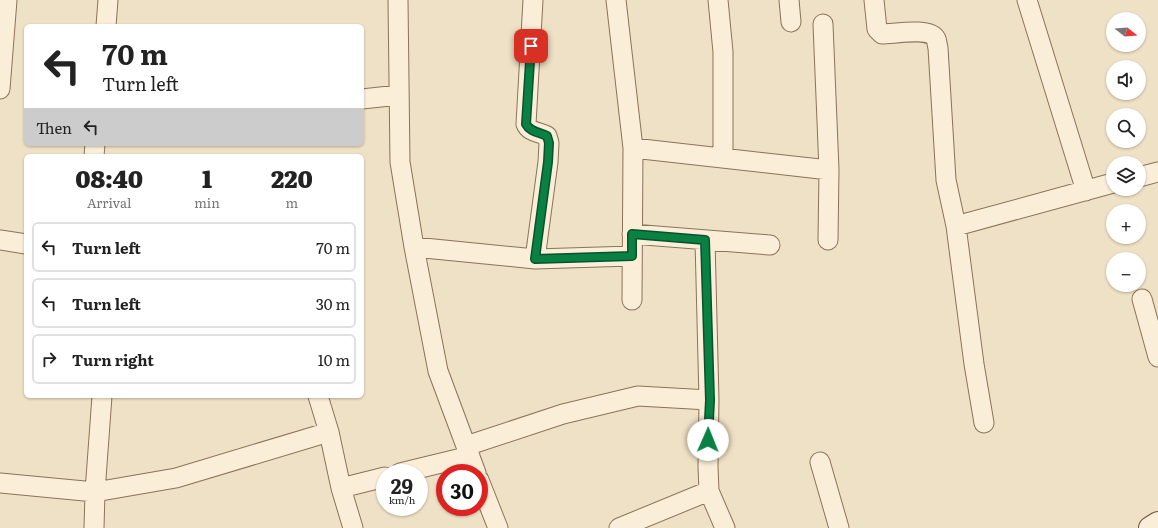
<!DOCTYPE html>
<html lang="en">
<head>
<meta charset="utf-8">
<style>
  body { margin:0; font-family:Literata,serif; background:#f6f6f6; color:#222; height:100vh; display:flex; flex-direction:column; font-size:15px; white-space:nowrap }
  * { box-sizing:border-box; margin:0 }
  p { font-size:13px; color:#767676 }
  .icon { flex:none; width:22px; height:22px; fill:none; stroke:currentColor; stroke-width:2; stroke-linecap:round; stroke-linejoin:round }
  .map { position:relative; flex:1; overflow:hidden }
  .sheet { position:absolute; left:24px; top:154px; width:340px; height:244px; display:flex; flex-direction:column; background:#fff; border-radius:6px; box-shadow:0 1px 3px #0004 }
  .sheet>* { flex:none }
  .banner { position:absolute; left:24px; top:24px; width:340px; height:122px; border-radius:6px; box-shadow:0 1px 3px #0004; background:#fff; color:#222; overflow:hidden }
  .needle { width:26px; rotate:107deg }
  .fabs { position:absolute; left:1106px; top:12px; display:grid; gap:8px }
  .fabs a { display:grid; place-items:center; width:40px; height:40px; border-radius:50%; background:#fff; box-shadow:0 1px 3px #0004; font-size:20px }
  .speed { position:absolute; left:376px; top:464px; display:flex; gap:8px; font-size:20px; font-weight:700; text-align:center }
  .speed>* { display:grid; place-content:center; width:52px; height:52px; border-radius:50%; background:#fff; box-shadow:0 1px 3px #0004; line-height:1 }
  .speed small { font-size:10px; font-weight:400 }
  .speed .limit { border:6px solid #d22; background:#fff; color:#111 }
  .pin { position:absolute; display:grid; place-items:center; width:34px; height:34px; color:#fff; margin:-17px; border-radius:8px; box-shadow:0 2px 6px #0006 }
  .me { position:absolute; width:44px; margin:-22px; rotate:1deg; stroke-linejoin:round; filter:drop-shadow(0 0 3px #0008) }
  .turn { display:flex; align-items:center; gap:14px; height:84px; padding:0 12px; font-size:18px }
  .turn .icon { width:52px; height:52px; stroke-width:2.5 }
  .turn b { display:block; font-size:28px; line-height:34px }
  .then { display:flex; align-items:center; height:38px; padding:0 12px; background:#0003; gap:8px; font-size:15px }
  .eta { display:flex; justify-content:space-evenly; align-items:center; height:68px; text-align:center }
  .eta b { font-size:24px; font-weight:800; line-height:28px }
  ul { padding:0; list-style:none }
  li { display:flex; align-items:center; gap:12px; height:50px; margin:0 8px 6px; padding:0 4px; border:2px solid #e0e0e0; border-radius:6px }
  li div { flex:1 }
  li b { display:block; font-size:15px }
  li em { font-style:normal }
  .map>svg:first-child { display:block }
</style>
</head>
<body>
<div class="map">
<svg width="1158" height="528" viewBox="0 0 1158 528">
  <rect width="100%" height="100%" fill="#efe1c5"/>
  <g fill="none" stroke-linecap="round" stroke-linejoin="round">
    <g stroke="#8b725a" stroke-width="21">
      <path id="minor" d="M398,0L400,162L414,247L438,371L476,473
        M533,0L526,124C529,132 539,132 547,136L549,143L548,162L535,259
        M616,0L633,148L632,300
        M718,0L723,52V158
        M789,0L791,22
        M874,0L877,29L882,34C894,34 930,27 936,39C937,41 937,45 938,48L946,180L956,226L974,364L984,423
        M1027,0L1086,191
        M823,24L829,170L828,240
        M106,26L108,0
        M0,89L7,0
        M362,99L399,95
        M633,148L829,170
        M94,156L95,144
        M1139,177L1158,172
        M956,226L1113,183
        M632,234L770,245
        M0,240L26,244
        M705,240L709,400L708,467L709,491L725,528
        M414,247L535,259L632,256
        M1142,299L1158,357
        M318,396L329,432L341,488
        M466,446L563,414L638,396L709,400
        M820,462L839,528
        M400,473L470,456
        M479,480L498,528
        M0,483L95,492L102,396
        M94,528L95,492L176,478L329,432
        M353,528L341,488L385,477
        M619,528L709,491"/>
    </g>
    <g stroke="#6d533d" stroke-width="24">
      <path id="secondary" d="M1150,528L1158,523"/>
    </g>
    <use href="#minor" stroke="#faeed9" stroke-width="19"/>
    <use href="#secondary" stroke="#faeed9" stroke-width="22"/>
  </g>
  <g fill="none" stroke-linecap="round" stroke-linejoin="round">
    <g stroke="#07532c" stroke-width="10">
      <path id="route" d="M531,46L526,124C530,132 539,132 547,136L549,143L548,162L535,259L632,256V234L705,240L710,400L708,440"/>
    </g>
    <use href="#route" stroke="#0b8043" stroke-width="7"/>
  </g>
</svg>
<div class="fabs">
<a><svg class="needle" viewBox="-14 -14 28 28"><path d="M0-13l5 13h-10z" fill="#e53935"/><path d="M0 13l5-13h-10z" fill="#767676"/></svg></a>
<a><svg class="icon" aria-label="sound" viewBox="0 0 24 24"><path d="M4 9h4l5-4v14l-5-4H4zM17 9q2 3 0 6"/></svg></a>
<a><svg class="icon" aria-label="search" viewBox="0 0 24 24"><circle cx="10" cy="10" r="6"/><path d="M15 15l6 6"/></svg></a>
<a><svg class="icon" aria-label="layers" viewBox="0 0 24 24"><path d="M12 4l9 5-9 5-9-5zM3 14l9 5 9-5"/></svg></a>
<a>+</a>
<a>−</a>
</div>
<div class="speed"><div>29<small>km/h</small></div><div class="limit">30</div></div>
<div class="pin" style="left:531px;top:46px;background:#d93025"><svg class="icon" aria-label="arrive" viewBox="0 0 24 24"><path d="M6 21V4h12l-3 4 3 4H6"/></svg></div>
<svg class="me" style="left:708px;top:440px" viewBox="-20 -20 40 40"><circle r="19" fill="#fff"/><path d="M0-13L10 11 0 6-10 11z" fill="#0b8043"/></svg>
<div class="banner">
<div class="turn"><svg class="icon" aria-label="left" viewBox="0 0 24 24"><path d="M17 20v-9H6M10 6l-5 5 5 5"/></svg><div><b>70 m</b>Turn left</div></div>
<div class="then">Then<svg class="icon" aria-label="left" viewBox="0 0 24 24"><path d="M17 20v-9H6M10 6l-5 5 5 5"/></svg></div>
</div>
<section class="sheet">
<div class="eta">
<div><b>08:40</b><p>Arrival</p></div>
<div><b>1</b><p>min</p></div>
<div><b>220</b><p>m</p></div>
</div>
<ul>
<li><svg class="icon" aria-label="left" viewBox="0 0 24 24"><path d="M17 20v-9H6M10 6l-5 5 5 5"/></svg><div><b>Turn left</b></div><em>70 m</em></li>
<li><svg class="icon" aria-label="left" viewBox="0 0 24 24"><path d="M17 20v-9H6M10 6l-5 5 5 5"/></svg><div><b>Turn left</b></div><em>30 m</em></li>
<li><svg class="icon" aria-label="right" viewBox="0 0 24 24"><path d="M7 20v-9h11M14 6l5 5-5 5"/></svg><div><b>Turn right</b></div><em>10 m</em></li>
</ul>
</section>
</div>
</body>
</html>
